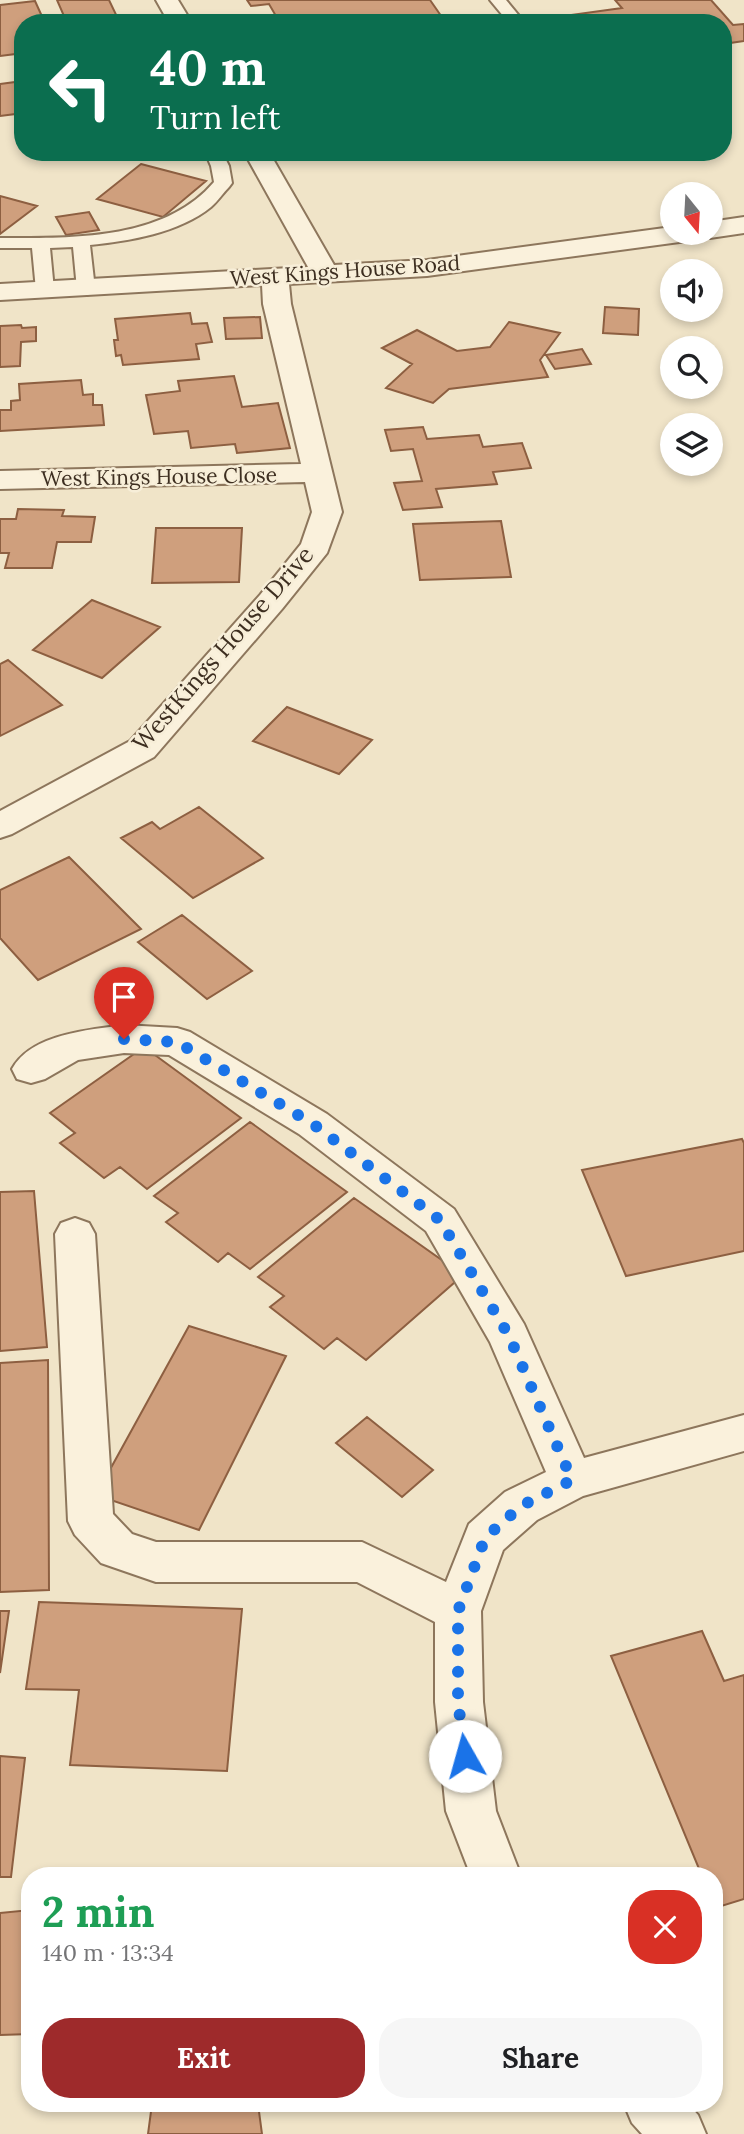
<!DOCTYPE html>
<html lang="en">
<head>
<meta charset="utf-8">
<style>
  body { margin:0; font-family:Lora,serif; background:#f6f6f6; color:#202124; height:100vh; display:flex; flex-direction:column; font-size:26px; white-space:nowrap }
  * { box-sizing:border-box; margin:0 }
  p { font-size:23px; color:#757577 }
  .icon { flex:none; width:38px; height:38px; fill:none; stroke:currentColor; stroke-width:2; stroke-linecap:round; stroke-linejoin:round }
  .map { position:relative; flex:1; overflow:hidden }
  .sheet { position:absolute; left:21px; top:1867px; width:702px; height:245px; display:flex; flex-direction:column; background:#fff; border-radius:28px; box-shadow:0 4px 10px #0003 }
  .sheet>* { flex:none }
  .hud { position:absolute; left:14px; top:14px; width:718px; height:147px; border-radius:28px; box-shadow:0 4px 10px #0003; background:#0b6e4f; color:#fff; overflow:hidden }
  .needle { width:46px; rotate:162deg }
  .buttons { position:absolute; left:660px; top:182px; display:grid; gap:14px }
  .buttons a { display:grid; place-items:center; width:63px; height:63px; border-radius:50%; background:#fff; box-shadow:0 4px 10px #0003; font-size:35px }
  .pin { position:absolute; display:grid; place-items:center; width:60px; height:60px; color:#fff; margin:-72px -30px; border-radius:50% 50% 50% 0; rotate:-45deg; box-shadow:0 0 7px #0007 }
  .pin .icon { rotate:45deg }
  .me { position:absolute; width:77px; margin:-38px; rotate:353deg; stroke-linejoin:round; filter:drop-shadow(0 0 5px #0008) }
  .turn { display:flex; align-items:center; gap:24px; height:147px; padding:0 21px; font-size:32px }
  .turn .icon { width:91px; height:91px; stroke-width:2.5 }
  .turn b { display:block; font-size:49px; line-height:60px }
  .round { display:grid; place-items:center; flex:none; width:74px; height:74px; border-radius:28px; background:#f6f6f6 }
  .overview { display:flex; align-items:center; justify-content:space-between; height:119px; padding:0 21px }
  h1 { font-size:42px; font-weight:700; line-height:52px; color:#1e9e55 }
  .cta { display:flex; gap:14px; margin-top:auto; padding:14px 21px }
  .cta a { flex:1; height:80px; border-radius:28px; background:#9e2a2b; color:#fff; font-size:28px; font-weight:700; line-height:80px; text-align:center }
  .cta a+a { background:#f6f6f6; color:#202124 }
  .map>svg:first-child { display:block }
</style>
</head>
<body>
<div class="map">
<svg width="744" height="2134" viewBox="0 0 744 2134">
  <rect width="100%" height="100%" fill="#f0e4c8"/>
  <path fill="#cf9f7d" stroke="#8d5f41" stroke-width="2" d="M57,0H109L120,23H67Z
    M247,0H430L446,23H280L269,4L251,6Z
    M615,0H711L733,25L744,24V41L723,44V23H570L564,16L622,8Z
    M35,1L45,23H23V53L0,56V5Z
    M23,81V113L0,116V84Z
    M141,164L206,181L163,217L97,199Z
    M0,196L37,206L0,234Z
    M89,212L99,230L66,235L56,217Z
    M605,307L639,309L638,335L603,333Z
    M190,313L192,324L207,323L212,342L196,344L199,359L123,365L121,355L116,356L114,340H118L115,319Z
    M260,317L262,338L226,339L224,318Z
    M509,322L560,333L540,360L548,377L449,389L433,403L386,388L412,364L382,348L417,330L457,351L490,347Z
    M21,325L22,328L36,327V341L21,342L20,366L0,367V326Z
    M582,349L591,364L555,369L546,355Z
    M234,376L242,407L278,403L290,448L237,453L235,444L191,448L188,431L154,434L146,395L180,391L178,381Z
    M81,380L83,395L93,394V405H102L104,425L0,431V410H11V401L20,400L19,384Z
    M423,427L427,439L479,435L483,447L522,443L531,468L493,472L497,484L436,489L442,507L403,510L394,483L422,481L413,449L391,451L385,430Z
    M18,509L64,510L62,516L95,517L91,542H57L52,568H5L9,553H0V519H16Z
    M501,521L511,577L420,580L413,524Z
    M156,528H242L239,582L152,583Z
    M92,600L160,627L102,678L33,650Z
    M8,660L62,705L0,736V664Z
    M287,707L372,740L339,774L253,741Z
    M199,807L263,858L193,898L121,838L152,822L160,829Z
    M69,857L141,929L38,980L0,938V890Z
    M182,915L252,971L207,999L138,942Z
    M144,1047L241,1118L147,1189L120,1167L104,1178L60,1143L75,1133L50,1113Z
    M250,1122L347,1192L250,1269L228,1253L218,1262L166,1222L178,1213L154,1196Z
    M742,1139L744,1143V1251L626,1276L582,1170Z
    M34,1191L47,1347L0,1351V1192Z
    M354,1198L463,1275L366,1360L337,1338L324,1349L270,1307L284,1296L258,1277Z
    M189,1326L286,1356L199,1530L96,1495Z
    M48,1360L49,1590L0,1592V1363Z
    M367,1417L433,1470L402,1497L336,1443Z
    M39,1602L242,1609L227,1771L70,1765L79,1690L26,1689Z
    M0,1611H9L0,1673Z
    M702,1631L724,1681L744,1675V1899L715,1908L714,1876H702L611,1656Z
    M0,1756L25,1758L11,1877H0Z
    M30,1910V2034L0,2035V1913Z
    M152,2104H258L262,2134H148Z"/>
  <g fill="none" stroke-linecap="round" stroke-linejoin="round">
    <g stroke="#8d765c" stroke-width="4">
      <path id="lane" d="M490,0H506L525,23H509Z
        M205,152H222L229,166L232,183L229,187C223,193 218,201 211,207C179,233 129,241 90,245L95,289L93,293L86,295L77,289L73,247L50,248L54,290L45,296L36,290L32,248H0V238C71,238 164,241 214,182L211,166Z"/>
    </g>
    <g stroke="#8d765c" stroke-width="4">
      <path id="street" d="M156,0H178L192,23H169Z
        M244,152H269L334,265L427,260L672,227V233H710V222L744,217V233L710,238L700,234L696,239L687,241L427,276L289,284L291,304L342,512L327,553L282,609L154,757L12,834L0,838V811L130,741L260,595L301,544L312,512L305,482L0,489V471L301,464L263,304L262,285L0,300V284L308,267Z
        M124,1025L177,1028L190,1032L327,1114L454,1209L524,1324L584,1458L744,1415V1451L583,1496L537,1520L503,1550L481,1611L483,1702L496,1811L521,1876H471L446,1811L435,1702V1622L357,1582H156L101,1563L75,1535L68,1521L55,1234L61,1223L75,1218L89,1223L95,1234L113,1514L132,1534L156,1542H362L446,1582L469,1524L505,1492L546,1472L490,1342L426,1231L299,1134L169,1055L124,1053L78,1060L45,1079L31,1083L17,1079L12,1069C31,1034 88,1030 124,1025Z
        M624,2104H688L698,2115L706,2134H642L632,2123Z"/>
    </g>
    <use href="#lane" fill="#faf1dc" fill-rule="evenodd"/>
    <use href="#street" fill="#faf1dc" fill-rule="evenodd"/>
  </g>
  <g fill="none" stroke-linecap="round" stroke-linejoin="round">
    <path stroke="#1a73e8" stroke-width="12" stroke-dasharray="0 21.6" d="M124,1039L177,1042L313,1124L440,1220L509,1336L572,1480L521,1506L485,1538L458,1611V1702L465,1756"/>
  </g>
  <g text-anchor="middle" stroke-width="5" stroke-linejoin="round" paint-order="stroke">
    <g font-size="21" fill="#3d2e20" stroke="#f7eed8">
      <text transform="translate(345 271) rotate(-4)" y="7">West Kings House Road</text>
      <text transform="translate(159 477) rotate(-1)" y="7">West Kings House Close</text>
    </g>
    <g font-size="24" fill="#3d2e20" stroke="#f7eed8">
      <text transform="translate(223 649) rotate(-49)" y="8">WestKings House Drive</text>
    </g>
  </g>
</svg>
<div class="buttons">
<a><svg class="needle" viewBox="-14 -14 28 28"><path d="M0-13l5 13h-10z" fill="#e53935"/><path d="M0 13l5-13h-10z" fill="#757577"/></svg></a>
<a><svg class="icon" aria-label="sound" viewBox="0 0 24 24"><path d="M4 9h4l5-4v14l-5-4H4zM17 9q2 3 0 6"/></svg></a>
<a><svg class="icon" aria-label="search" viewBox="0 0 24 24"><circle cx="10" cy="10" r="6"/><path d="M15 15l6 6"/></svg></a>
<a><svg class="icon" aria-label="layers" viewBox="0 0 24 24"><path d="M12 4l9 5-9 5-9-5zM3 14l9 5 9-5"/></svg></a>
</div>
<div class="pin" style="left:124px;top:1039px;background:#d93025"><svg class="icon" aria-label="arrive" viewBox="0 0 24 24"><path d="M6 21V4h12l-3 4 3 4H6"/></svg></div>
<svg class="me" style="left:465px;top:1756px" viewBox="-20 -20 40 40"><circle r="19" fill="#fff"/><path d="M0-13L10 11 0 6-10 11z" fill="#1a73e8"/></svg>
<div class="hud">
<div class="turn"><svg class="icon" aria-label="left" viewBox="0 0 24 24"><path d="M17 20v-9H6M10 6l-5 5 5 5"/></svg><div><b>40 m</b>Turn left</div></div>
</div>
<section class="sheet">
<div class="overview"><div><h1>2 min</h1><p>140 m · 13:34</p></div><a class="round" style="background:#d93025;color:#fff"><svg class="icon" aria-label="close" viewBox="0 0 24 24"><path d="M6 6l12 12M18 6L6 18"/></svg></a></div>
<div class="cta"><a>Exit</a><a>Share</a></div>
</section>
</div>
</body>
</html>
